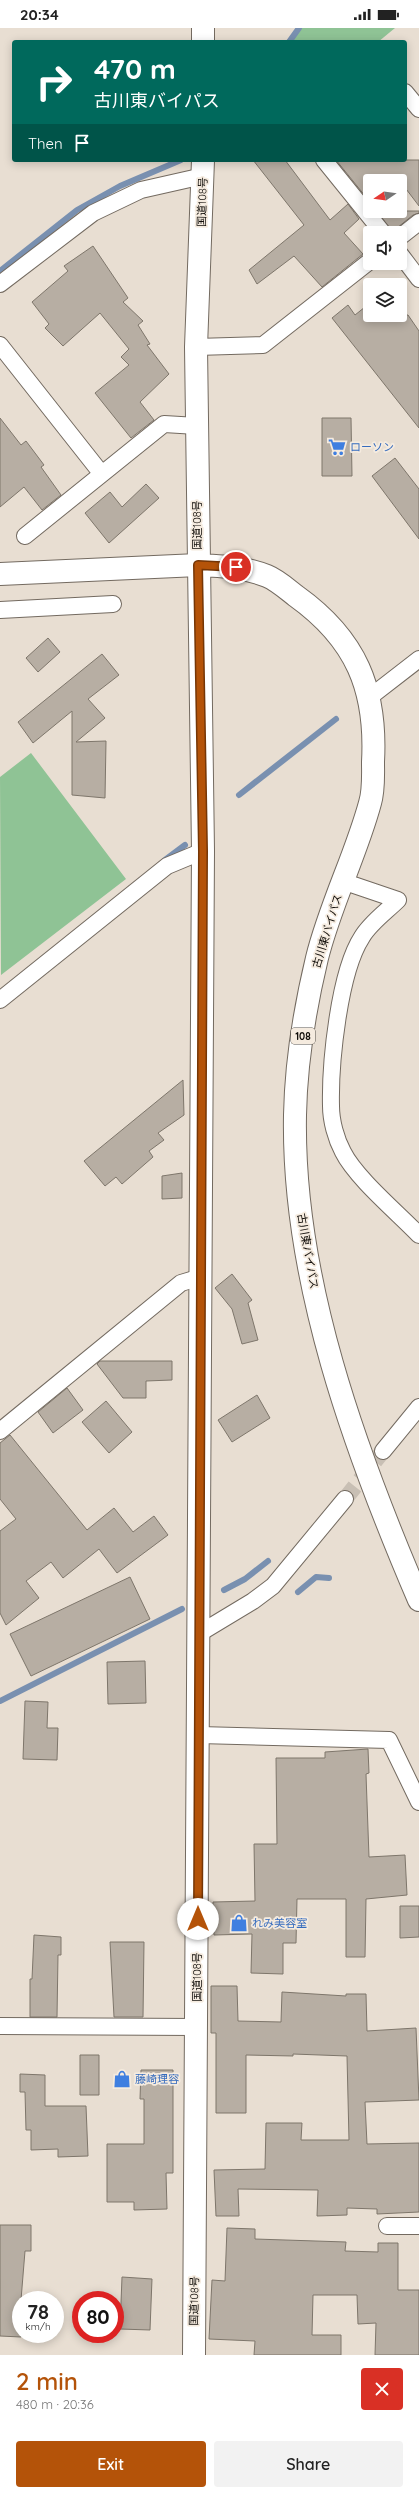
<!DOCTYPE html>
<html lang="en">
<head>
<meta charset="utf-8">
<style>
  body { margin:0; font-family:Quicksand,"Noto Sans JP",sans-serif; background:#f2f2f2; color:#222; height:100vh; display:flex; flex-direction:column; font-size:15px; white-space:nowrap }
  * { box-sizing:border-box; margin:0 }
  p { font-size:13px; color:#767676 }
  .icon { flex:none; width:22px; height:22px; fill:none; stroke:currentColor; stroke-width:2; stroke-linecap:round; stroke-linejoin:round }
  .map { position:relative; height:2327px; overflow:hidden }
  .panel { display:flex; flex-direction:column; background:#fff; flex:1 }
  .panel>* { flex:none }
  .hud { position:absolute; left:12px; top:12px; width:395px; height:122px; border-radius:4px; box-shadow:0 2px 10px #0003; background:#00695c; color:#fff; overflow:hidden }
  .needle { width:26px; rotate:257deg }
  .fabs { position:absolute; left:363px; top:146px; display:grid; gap:8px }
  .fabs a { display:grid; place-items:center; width:44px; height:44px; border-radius:4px; background:#fff; box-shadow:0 2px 10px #0003; font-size:20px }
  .speed { position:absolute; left:12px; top:2263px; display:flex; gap:8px; font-size:20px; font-weight:700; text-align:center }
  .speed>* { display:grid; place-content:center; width:52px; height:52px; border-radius:50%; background:#fff; box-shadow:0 2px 10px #0003; line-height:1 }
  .speed small { font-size:10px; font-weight:400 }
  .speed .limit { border:6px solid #d22; background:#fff; color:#111 }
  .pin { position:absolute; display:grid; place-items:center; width:34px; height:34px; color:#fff; margin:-17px; border:2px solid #fff; border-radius:50%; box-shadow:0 1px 4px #0007 }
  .me { position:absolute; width:44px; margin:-22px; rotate:0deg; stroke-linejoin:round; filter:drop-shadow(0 0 3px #0008) }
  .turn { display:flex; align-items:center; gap:14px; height:84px; padding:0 16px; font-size:18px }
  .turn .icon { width:52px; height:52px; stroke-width:2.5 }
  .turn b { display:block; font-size:28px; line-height:34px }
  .then { display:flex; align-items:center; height:38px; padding:0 16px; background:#0003; gap:8px; font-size:15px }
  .round { display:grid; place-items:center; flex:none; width:42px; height:42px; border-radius:4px; background:#f2f2f2 }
  .summary { display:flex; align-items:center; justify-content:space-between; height:68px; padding:0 16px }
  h1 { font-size:24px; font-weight:600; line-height:30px; color:#b45309 }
  .primary-button { display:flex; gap:8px; margin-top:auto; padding:8px 16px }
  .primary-button a { flex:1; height:46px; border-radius:4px; background:#b45309; color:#fff; font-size:16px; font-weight:600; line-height:46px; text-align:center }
  .primary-button a+a { background:#f2f2f2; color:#222 }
  .status { display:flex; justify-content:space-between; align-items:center; height:28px; padding:0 20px; background:#fff; direction:ltr }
  .status svg { height:11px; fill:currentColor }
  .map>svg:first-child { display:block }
</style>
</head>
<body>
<div class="status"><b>20:34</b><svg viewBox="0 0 49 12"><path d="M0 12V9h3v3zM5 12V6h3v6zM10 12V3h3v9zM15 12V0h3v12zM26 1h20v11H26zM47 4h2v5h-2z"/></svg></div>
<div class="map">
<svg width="419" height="2327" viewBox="0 0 419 2327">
  <rect width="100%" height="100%" fill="#e8ded2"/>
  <path fill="#8fc395" d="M301,0H395L378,14H291Z
    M31,725L126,851L1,947L0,749Z"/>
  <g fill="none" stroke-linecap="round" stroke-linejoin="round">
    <path stroke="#7990b0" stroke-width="6" d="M289,14L299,0
      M0,243L77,182L120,158L181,132
      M239,767L336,691
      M165,832L185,817
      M224,1562L245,1551L268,1533
      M298,1564L316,1549L329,1550
      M0,1673L182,1581"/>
  </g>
  <path fill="#b7aea3" stroke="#7e766b" d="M253,132H285L330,192L348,176L359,191L344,205L363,226L322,259L294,228L257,256L249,242L304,197Z
    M336,132H419V178L400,153H370V174Z
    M377,183H419V185L413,187L392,204Z
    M93,218L128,270L123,274L143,293L138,297L150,316L147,317L169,346L140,374L154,392L131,410L95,365L129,337L121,329L129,321L100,285L63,318L45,300L49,296L32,274L68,243L64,238Z
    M370,275V287H408L419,303V400L332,290L348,277L355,287Z
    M0,390L21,417L26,413L44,437L41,439L61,467L42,482L24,459L0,479Z
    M322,390H351L352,448H322Z
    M395,430L419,461V511L372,448Z
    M146,456L159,470L109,515L85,485L110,464L122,479Z
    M48,610L60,624L38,644L26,630Z
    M102,626L119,647L88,671L105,690L76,714L106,713L105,770L72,767V683L33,715L18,694Z
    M183,1052L184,1087L158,1105L164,1112L149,1123L153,1129L122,1156L116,1149L105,1158L84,1133Z
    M182,1145V1170L162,1171V1148Z
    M232,1246L252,1272L248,1275L258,1312L242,1316L232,1281L215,1260Z
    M100,1333H172V1352L146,1353V1370H123L97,1336Z
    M67,1360L83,1382L53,1405L38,1384Z
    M257,1367L270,1390L232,1414L218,1392Z
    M106,1373L132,1404L109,1425L82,1394Z
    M10,1407L87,1502L114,1480L133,1504L154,1488L168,1507L117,1545L99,1521L63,1550L51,1534L26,1553L39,1570L6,1597L0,1585V1503L16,1491L0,1471V1415Z
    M130,1549L150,1591L31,1648L10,1606Z
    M145,1633L146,1675L108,1676L107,1634Z
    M25,1673L48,1674L47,1700H58L57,1732L23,1731Z
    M368,1721L369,1745L366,1746L369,1829L405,1827L407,1867L366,1871L365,1929H346V1871H297L296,1915H283V1946L251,1945L252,1906L214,1907L213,1874L255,1873L254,1816H277L276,1730H325V1724Z
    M400,1878H419V1909L400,1910Z
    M34,1907L61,1909V1927H58L57,1989H30V1951H32Z
    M110,1914H144L143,1989H114Z
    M211,1958H237L238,1993L281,1994L282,1964L346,1968V1966H366L367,2003L416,2000L419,2072L365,2074L367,2116L419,2115V2184L377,2186V2181L347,2180V2187L317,2188L318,2162L238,2161L239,2188H216L214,2142L265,2141L266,2095H302L301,2112H349L347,2028L293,2026V2028L246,2027V2085H216V2005H211Z
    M80,2027H99V2067H80Z
    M141,2042H173V2145H166L167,2181L134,2182V2174H107V2116H144V2071H140Z
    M20,2046L45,2047V2078H86L88,2128L58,2129V2121L31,2122V2102H26L25,2064H20Z
    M0,2197H31V2223H25L21,2272V2309L0,2308Z
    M227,2200L255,2201V2211L346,2214L345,2223L378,2224V2215H398V2262H419V2327H375L376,2295L358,2296L357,2267H313L312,2307H341V2327H254L255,2313L209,2311L212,2252L225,2253Z
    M122,2249L152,2251L150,2302L120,2301Z"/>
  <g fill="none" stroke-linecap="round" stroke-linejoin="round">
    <path stroke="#c8bfb4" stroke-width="16" stroke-dasharray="16 8" stroke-linecap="butt" d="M345,1471L383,1423"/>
    <g stroke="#736a60" stroke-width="18">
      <path id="street" d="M405,64L419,81
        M324,132L383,205
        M400,209L419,194
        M400,226L419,251
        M0,256L93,185L141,162L203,148
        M0,317L101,445
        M196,319L263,317L370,233
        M25,508L164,396L197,398
        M0,582L113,576
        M370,669L419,631
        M342,853L398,872C387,883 370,895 362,909C339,944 330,1035 331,1078C331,1093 336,1111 343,1124C356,1150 398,1185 419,1207
        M0,972L167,838L203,823
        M0,1403L181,1255L201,1249
        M383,1423L419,1379
        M200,1605L253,1573L273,1558L345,1471
        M199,1707L389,1712L419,1774
        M0,1998L197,1999
        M387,2198H419"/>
    </g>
    <g stroke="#736a60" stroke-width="24">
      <path id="secondary" d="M0,546L198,537"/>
    </g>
    <g stroke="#736a60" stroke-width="24">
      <path id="highway" d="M203,14V0
        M198,537C222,538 244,539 267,548C277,552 287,561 296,568C356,611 377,661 373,734C373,747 374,762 370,775C356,827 330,877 317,930C305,980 296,1035 295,1087C292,1251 355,1423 419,1572
        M194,2327L203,823L196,319L203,132"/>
    </g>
    <use href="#street" stroke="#fff" stroke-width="16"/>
    <use href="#secondary" stroke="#fff" stroke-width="22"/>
    <use href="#highway" stroke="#fff" stroke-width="22"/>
  </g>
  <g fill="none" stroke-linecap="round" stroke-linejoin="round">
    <g stroke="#753606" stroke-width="10">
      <path id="route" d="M198,1891L203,823L198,537L236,539"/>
    </g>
    <use href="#route" stroke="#b45309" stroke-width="7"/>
  </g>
  <defs>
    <g id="supermarket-bare" transform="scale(1.38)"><path d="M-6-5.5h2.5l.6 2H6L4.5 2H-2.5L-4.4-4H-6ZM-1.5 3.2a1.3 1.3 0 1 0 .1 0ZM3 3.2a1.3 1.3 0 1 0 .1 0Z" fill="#3f7fe0" stroke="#f5ebdf" stroke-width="2.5" paint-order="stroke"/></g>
    <g id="shop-bare" transform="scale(1.38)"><path d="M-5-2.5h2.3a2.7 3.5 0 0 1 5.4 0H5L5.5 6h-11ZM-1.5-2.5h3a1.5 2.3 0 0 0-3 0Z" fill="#3f7fe0" stroke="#f5ebdf" stroke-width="2.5" paint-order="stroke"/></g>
  </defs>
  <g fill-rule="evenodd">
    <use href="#supermarket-bare" x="337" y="419"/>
    <use href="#shop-bare" x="239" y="1895"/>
    <use href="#shop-bare" x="122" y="2051"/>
  </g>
  <g text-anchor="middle" stroke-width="3.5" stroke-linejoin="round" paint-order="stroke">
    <rect fill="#f5ebdf" stroke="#55504a" stroke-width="1" x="291" y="1000" width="24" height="16" rx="3"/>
    <g font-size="10" font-weight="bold" fill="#110e0a">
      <text x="303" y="1012">108</text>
    </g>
    <g font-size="11" fill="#110e0a" stroke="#f5ebdf">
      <text transform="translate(202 174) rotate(-88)" y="4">国道108号</text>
      <text transform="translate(197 497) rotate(-90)" y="4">国道108号</text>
      <text transform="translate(327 903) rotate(-73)" y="4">古川東バイパス</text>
      <text transform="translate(308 1223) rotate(80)" y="4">古川東バイパス</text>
      <text transform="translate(197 1949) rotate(-90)" y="4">国道108号</text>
      <text transform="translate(194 2273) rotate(-89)" y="4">国道108号</text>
    </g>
    <g font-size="11" fill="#366cbe" stroke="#f5ebdf" text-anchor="start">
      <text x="350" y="423">ローソン</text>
      <text x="252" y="1899">れみ美容室</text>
      <text x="135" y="2055">藤崎理容</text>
    </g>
  </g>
</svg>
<div class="fabs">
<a><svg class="needle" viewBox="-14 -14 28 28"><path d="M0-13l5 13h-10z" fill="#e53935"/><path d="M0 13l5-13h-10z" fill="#767676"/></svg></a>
<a><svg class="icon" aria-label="sound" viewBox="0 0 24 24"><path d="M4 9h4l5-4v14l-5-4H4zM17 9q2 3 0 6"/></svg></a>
<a><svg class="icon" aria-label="layers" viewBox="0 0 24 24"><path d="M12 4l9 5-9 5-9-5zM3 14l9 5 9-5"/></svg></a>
</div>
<div class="speed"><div>78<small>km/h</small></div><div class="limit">80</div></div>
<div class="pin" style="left:236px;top:539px;background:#d93025"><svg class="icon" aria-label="arrive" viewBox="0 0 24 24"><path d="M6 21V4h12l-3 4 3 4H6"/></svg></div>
<svg class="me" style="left:198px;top:1891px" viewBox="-20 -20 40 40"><circle r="19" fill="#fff"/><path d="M0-13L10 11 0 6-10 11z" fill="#b45309"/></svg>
<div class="hud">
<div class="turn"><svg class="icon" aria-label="right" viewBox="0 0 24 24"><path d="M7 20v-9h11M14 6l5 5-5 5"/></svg><div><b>470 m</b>古川東バイパス</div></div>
<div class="then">Then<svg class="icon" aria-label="arrive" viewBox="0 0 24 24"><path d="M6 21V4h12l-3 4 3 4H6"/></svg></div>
</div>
</div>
<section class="panel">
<div class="summary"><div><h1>2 min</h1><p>480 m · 20:36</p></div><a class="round" style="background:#d93025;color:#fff"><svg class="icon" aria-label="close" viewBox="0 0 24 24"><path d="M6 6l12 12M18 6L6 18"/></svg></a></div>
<div class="primary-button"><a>Exit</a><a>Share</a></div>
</section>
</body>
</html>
